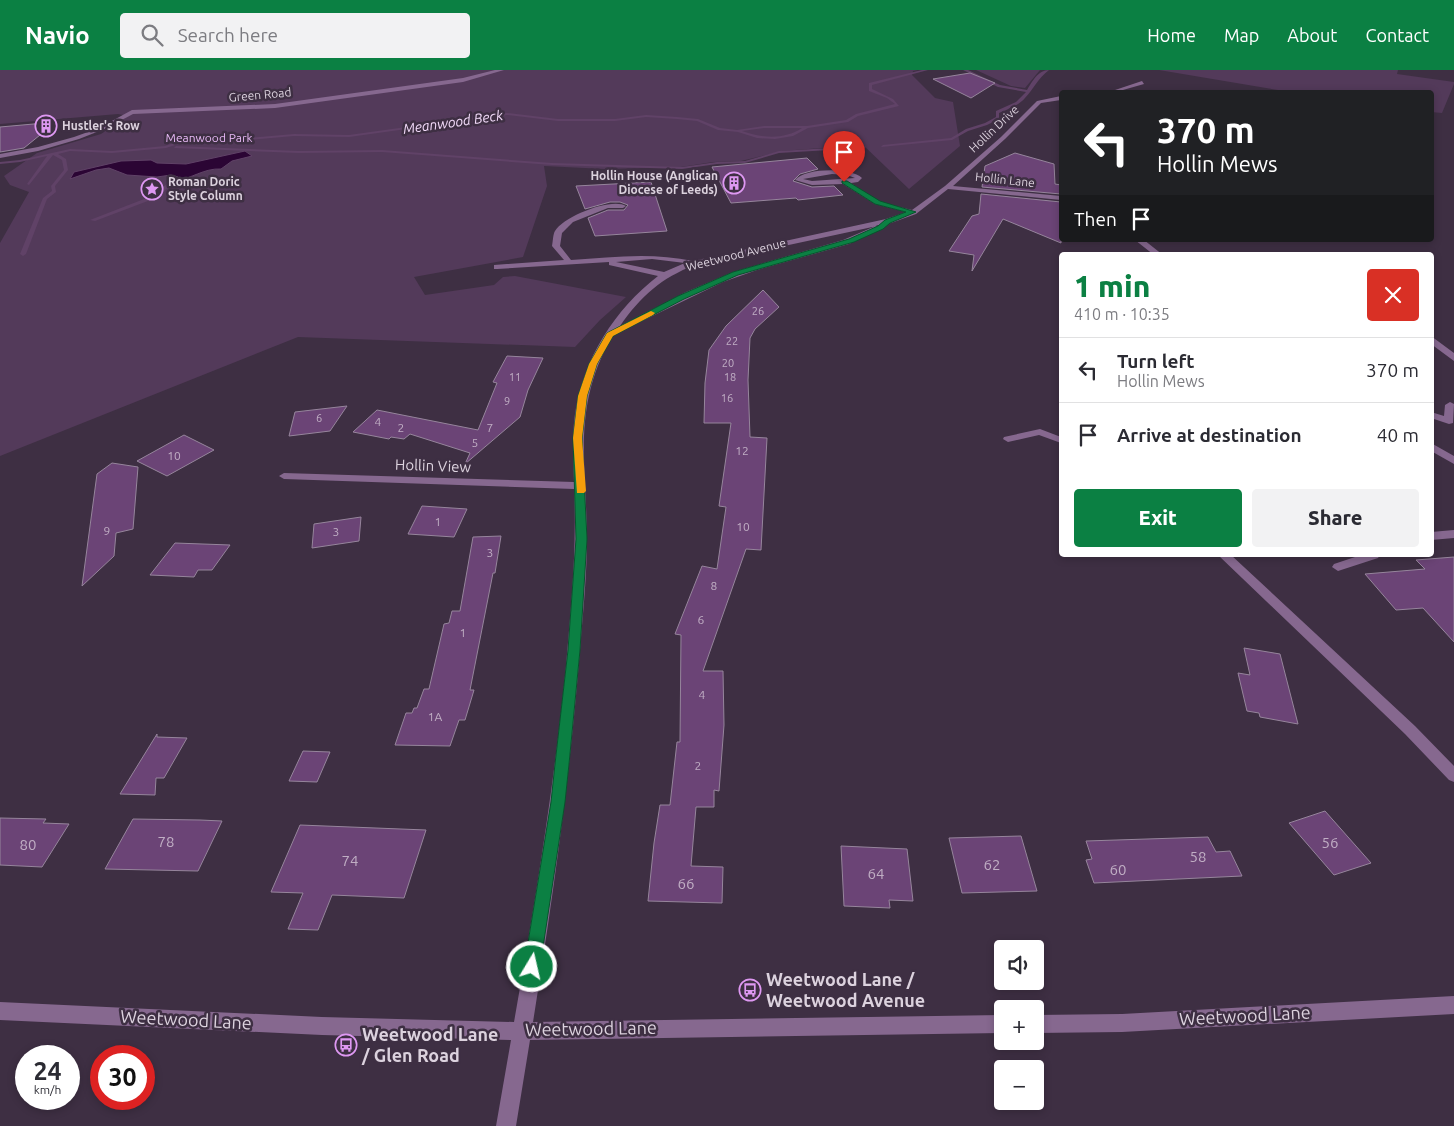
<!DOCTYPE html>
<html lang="en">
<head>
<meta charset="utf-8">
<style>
  body { margin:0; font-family:Ubuntu,sans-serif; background:#f2f2f3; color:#2b2b33; height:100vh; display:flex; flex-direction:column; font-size:19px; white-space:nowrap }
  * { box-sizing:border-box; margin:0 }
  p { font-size:16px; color:#7c7c81 }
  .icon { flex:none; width:28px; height:28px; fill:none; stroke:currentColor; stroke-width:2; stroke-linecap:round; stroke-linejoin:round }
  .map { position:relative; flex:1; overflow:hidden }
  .side { position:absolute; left:1059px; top:182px; width:375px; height:305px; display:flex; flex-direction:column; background:#fff; border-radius:5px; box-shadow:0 2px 8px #0003 }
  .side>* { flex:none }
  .hud { position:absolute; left:1059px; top:20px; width:375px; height:152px; border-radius:5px; box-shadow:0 2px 8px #0003; background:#202124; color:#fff; overflow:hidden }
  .fabs { position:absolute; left:994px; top:870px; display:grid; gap:10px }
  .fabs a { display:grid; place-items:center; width:50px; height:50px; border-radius:5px; background:#fff; box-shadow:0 2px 8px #0003; font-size:25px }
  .speed { position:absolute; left:15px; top:975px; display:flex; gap:10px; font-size:25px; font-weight:700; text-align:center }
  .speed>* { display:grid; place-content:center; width:65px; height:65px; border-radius:50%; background:#fff; box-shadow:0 2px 8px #0003; line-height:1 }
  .speed small { font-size:12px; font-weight:400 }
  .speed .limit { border:8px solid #d22; background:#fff; color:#111 }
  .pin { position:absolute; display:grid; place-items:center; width:42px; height:42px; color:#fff; margin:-51px -21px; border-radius:50% 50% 50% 0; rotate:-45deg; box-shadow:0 0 5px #0007 }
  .pin .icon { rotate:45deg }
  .me { position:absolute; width:55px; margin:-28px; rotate:9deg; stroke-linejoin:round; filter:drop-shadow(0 0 4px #0008) }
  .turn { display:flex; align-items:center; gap:18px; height:105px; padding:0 15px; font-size:22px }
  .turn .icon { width:65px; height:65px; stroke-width:2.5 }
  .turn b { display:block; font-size:35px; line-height:42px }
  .then { display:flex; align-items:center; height:48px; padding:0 15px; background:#0003; gap:10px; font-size:19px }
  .round { display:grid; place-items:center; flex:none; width:52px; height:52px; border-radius:5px; background:#f2f2f3 }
  .summary { display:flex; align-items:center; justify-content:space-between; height:85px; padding:0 15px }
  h1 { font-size:30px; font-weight:800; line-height:38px; color:#0b8043 }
  .cta { display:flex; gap:10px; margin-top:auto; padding:10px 15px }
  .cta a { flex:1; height:58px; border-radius:5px; background:#0b8043; color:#fff; font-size:20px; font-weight:800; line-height:58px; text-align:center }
  .cta a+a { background:#f2f2f3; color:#2b2b33 }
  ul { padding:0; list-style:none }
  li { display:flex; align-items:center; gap:15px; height:65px; padding:0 15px; border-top:1px solid #e1e1e2 }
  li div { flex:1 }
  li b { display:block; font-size:19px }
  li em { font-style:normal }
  header { display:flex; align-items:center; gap:30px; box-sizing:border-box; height:70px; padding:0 25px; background:#0b8043; color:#fff }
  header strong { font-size:24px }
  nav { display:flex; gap:28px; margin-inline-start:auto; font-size:18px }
  .search { width:350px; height:45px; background:#f2f2f3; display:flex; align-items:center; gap:12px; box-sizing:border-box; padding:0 18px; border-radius:5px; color:#7c7c81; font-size:19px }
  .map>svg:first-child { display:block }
</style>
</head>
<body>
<header>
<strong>Navio</strong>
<div class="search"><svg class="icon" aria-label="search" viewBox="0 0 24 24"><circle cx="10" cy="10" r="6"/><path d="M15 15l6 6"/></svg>Search here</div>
<nav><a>Home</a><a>Map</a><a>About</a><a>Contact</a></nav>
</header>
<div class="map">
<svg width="1454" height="1056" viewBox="0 0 1454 1056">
  <rect width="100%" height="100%" fill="#3e2f43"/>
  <path fill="#533a5a" d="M0,0H918L913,1L912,5L935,28L953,32L960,76L909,119L863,75L782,81L741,91L713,92L681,97L605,99L544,96L547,116L523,187L414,207L425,225L494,215L503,207L515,206L626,227L600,250L575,277L298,267L0,386V173L29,122L10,115L4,106L37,83L101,64L128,46L118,44L0,54Z
    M976,0H1040L1025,18L1011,16Z
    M1159,0H1398L1397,4L1454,12V14L1442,43L1431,42V22H1290Z"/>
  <path fill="#2b0534" stroke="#604267" d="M245,81L252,86L232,91L221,99C204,98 191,109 175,111L178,107L171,105L157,107L127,105L109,98L96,100L70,109L74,102L121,91L151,90L157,93L186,94Z"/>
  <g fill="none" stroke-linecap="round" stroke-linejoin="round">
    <path fill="#604267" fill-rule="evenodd" d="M922,0H928L872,15V19L893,29L899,36L858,46L848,52L808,58L793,66L775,69L757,68L738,62L718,60L697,51L677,49L646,47L615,51H558L507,45L349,67L294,66L236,71L208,69L190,70L166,78L112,83L70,81L58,84L66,89L68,100L55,116L56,122L47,129L26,184L23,186L20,184L43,128L52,121L51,116L64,100L62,90L53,85L29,115L27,114L47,86L20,92L0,94V92L20,90L70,79L112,81L165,76L190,68L208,67L236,69L294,64L349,65L507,43L558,49H615L646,45L677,47L698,49L720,58L737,60L764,56H807L846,50L856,44L895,34L887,28L869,21V13ZM764,58H802C784,70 762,68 742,61Z
      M963,0H968L1000,15L1027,20C1032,12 1038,0 1049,0C1037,9 1034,19 1025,28C1018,36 1008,39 999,43V49L987,55L968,61L952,70L881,77L883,75L951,68L966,59L985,53L996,47V41L1016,32L1026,22L998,17Z
      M176,76L299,81L382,80L552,93L682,97L717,92L745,91L779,81L864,76L866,77L864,78L779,83L745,93L717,94L682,99L552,95L382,82L299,83L174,78Z
      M173,110L177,111L165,120L161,126L95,151L90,150L157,124L161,118Z"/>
  </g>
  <path fill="#6b4476" stroke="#96859c" d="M970,3L995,13L971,28L933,9Z
    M56,52L24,78L0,82V57Z
    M1015,83L1054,94L1055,114L1061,115V124L982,117L985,96Z
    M807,88L818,99L800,104L793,111L812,117L834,116L843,125L798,130L796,128L731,133L712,97Z
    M651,112L667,161L595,166L588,148L608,140H624L628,135L620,132H610L585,139L576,116Z
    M981,124L1061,132V173L1003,149L972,201L974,185L949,181L972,146L979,144Z
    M763,220L779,237L755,259L750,268L748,310L750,367L767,368L761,480L746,479L703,601H723L724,655L719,721L714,720V737H696L691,796L723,797L722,833L648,831L654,773L660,735H670L677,672H680L681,565L675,564L702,496L717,499L726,437L719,436L731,353H704L705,313L709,280L726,256Z
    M507,286L543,288L528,320L520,347L465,394L470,383L410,364L404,369L391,367L389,369L353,362L377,340L478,360L497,313L493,312Z
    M347,336L330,361L289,366L295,342Z
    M184,365L214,380L167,406L137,391Z
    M112,393L138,397L133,459L116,463L114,486L82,516L97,404Z
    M422,436L467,439L454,467L408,464Z
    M361,447L359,471L312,478L314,454Z
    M501,466L495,503H493L470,620H474L465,650H459L450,676L395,675L406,643H412L414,638H417L424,619H429L444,554L449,553L452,541H460L473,467Z
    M175,473L230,475L212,500H198L194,507L150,505Z
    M1454,487V572L1423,538L1396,540L1365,504L1425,499L1416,490Z
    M1244,578L1280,584L1298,654L1260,647L1259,643L1247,641L1238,603L1250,605Z
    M157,664V667L187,668L164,708H156L155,725L120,724Z
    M303,681L330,682L317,712L289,711Z
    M1325,741L1371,793L1334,805L1289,753Z
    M0,748L46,749L43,753L69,754L42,797L0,795Z
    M133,749L200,750L222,751L198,801L105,799Z
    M300,755L426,760L404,828L332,825L318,860L288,859L303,823L271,822Z
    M1021,766L1037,821L962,823L949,768Z
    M1208,767L1216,782L1230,781L1242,806L1094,813L1086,790L1092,789L1086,771Z
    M841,776L907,779L913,831L889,830L890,838L844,836Z"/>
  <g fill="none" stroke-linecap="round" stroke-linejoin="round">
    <path fill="#86688f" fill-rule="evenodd" d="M495,0H504L463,12L275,38L133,44L107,58L79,69L38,81L0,88V84L38,77L74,67L99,58L132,40L275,34L463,8Z
      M1142,11L1144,14L1116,22H1109Z
      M1061,26V30L1041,33L1005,69L953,116L1061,126V130L948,119L916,144L891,153L695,195C661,208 641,226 620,256L686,222L733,202L843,170L878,155L885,157L849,174L757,200L723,212L613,265C572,335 586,391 587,467C587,505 583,543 580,580C570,705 553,828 533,952L1002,945V963L530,970L516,1056H496L511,970L322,965L0,950V932L322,947L514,952C535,834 554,716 566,596C571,537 577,479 574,419L284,409L279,406L284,403L574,412C573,390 572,366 575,344C583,289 615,239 658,206L609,195V192L497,199H494V195L564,190L552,176C553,171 553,164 555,161C564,146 612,127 626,136L623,138H608L573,152L562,163L560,176L571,190C612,187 652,182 693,191L886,149L906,142L875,134L843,114L812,115L795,110C805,98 850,97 862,108L858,112L851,113L879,132L912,140L945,116L1001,67L1037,31ZM832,104L847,105L855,108L812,111L803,109ZM652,189L685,193L664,202L616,192Z
      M1135,170H1144L1163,185H1154Z
      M1431,266L1454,283V291L1431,274Z
      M1450,332L1454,334L1453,353L1449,354L1431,348V342L1444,346L1445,335Z
      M1040,359L1061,367V373L1039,365L1008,372L1003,369L1004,367Z
      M1431,373L1454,386V394L1431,381Z
      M1454,460V468L1431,470V462Z
      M1218,485H1231L1415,656L1454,696V712L1449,710L1405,664Z
      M1361,485H1380L1378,488L1338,501L1332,497L1334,494Z
      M1454,926V944L1122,962L1035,963V945L1122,944Z"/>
  </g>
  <path fill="#0b8043" stroke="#07532c" d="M842,111H847L880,131L916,142L890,153L883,159L854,172L738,205L684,229L613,266L597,294L587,326L582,368L587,469L580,580L569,694L565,732L540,897L538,903L532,905L526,903L524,897L551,732L555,694L568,580L576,469L573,368L578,326L589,294L607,263L678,226L733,202L849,169L878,156L885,150L906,142L875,134L842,113Z"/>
  <path fill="#f59e0b" d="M651,241L655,243L653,245L613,266L597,294L587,326L582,368L586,421L584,423H577L573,368L578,326L589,294L607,263Z"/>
  <defs>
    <g id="building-ring" transform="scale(1.125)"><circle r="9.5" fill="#3e2f43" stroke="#de98f2" stroke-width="1.5"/><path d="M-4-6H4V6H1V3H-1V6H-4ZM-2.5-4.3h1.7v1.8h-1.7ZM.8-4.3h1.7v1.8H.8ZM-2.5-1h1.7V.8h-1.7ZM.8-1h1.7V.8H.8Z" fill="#de98f2"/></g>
    <g id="sight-ring" transform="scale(1.125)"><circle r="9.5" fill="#3e2f43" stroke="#de98f2" stroke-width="1.5"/><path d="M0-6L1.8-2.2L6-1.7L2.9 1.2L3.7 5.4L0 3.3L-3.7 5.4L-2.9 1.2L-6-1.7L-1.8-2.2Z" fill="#de98f2"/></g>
    <g id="bus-ring" transform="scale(1.125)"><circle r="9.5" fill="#3e2f43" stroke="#de98f2" stroke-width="1.5"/><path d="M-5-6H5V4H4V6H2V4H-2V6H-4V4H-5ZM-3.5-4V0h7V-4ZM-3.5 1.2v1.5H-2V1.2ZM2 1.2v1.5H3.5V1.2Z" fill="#de98f2"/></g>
  </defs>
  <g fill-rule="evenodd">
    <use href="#building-ring" x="46" y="56"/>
    <use href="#building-ring" x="734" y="113"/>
    <use href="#sight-ring" x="152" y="119"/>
    <use href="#bus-ring" x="750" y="920"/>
    <use href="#bus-ring" x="346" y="975"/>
  </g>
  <g text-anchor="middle" stroke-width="5" stroke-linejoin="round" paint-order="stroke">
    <g font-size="11" fill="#c0aec4">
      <text x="758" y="245">26</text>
      <text x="732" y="275">22</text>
      <text x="728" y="297">20</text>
      <text x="515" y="311">11</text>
      <text x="730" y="311">18</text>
      <text x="727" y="332">16</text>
      <text x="507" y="335">9</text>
      <text x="319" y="352">6</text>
    </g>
    <g font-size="12" fill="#dcd2de" stroke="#3e2f43">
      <text transform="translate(260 25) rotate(-5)" y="4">Green Road</text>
      <text transform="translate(994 59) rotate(-43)" y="4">Hollin Drive</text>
      <text transform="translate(1005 110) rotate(6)" y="4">Hollin Lane</text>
      <text transform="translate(736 185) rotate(-14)" y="4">Weetwood Avenue</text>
    </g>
    <g font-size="12" font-weight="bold" fill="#dcd2de" stroke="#3e2f43" text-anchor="start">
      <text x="62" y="60">Hustler's Row</text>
      <text x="718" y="110" text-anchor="end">Hollin House (Anglican<tspan x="718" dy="14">Diocese of Leeds)</tspan></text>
      <text x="168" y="116">Roman Doric<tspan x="168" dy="14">Style Column</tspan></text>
    </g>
    <g font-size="12" fill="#e8b9f6" stroke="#3e2f43">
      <text x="209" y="72">Meanwood Park</text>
    </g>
    <g font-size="12" fill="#c0aec4">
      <text x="378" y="356">4</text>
      <text x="401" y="362">2</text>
      <text x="490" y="362">7</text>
      <text x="475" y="377">5</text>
      <text x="742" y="385">12</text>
      <text x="174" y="390">10</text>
      <text x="438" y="456">1</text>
      <text x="743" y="461">10</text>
      <text x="107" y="465">9</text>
      <text x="336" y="466">3</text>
      <text x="490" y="487">3</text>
      <text x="714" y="520">8</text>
      <text x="701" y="554">6</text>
      <text x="463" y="567">1</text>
      <text x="702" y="629">4</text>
      <text x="435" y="651">1A</text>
      <text x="698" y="700">2</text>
    </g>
    <g font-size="14" font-style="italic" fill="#f2daf9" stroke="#3e2f43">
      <text transform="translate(453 52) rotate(-8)" y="5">Meanwood Beck</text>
    </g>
    <g font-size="15" fill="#dcd2de" stroke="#3e2f43">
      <text transform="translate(433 396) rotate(2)" y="5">Hollin View</text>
    </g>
    <g font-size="15" fill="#c0aec4">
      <text x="166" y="777">78</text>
      <text x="1330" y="778">56</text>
      <text x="28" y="780">80</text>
      <text x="1198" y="792">58</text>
      <text x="350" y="796">74</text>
      <text x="992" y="800">62</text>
      <text x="1118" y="805">60</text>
      <text x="876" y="809">64</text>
      <text x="686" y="819">66</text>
    </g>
    <g font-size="18" font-weight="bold" fill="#dcd2de" stroke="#3e2f43" text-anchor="start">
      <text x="766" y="916">Weetwood Lane /<tspan x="766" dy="21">Weetwood Avenue</tspan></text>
      <text x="362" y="971">Weetwood Lane<tspan x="362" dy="21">/ Glen Road</tspan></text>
    </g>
    <g font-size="18" fill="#dcd2de" stroke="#3e2f43">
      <text transform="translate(1245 946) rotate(-3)" y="6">Weetwood Lane</text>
      <text transform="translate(186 950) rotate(3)" y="6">Weetwood Lane</text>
      <text transform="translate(591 959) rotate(-1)" y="6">Weetwood Lane</text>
    </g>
  </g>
</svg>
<div class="fabs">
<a><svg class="icon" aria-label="sound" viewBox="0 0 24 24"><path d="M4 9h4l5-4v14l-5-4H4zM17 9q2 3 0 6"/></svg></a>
<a>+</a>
<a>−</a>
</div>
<div class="speed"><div>24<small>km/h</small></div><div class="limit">30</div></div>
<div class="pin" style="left:844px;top:112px;background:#d93025"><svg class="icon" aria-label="arrive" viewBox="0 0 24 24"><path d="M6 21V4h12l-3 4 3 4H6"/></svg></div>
<svg class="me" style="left:532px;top:897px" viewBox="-20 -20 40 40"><circle r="17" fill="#0b8043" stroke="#fff" stroke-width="3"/><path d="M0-11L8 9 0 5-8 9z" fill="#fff"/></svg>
<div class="hud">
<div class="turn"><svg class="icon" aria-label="left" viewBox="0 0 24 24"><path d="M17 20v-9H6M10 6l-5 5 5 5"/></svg><div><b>370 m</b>Hollin Mews</div></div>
<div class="then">Then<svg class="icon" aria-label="arrive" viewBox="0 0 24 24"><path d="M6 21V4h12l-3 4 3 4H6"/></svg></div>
</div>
<section class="side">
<div class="summary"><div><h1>1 min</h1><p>410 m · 10:35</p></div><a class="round" style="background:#d93025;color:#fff"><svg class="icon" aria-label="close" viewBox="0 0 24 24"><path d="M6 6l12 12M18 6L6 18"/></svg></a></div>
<ul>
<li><svg class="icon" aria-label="left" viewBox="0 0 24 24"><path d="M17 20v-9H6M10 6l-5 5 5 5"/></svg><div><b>Turn left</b><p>Hollin Mews</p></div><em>370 m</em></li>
<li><svg class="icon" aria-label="arrive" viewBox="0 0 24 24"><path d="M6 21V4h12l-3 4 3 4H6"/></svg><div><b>Arrive at destination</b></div><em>40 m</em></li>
</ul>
<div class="cta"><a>Exit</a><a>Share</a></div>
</section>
</div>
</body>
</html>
